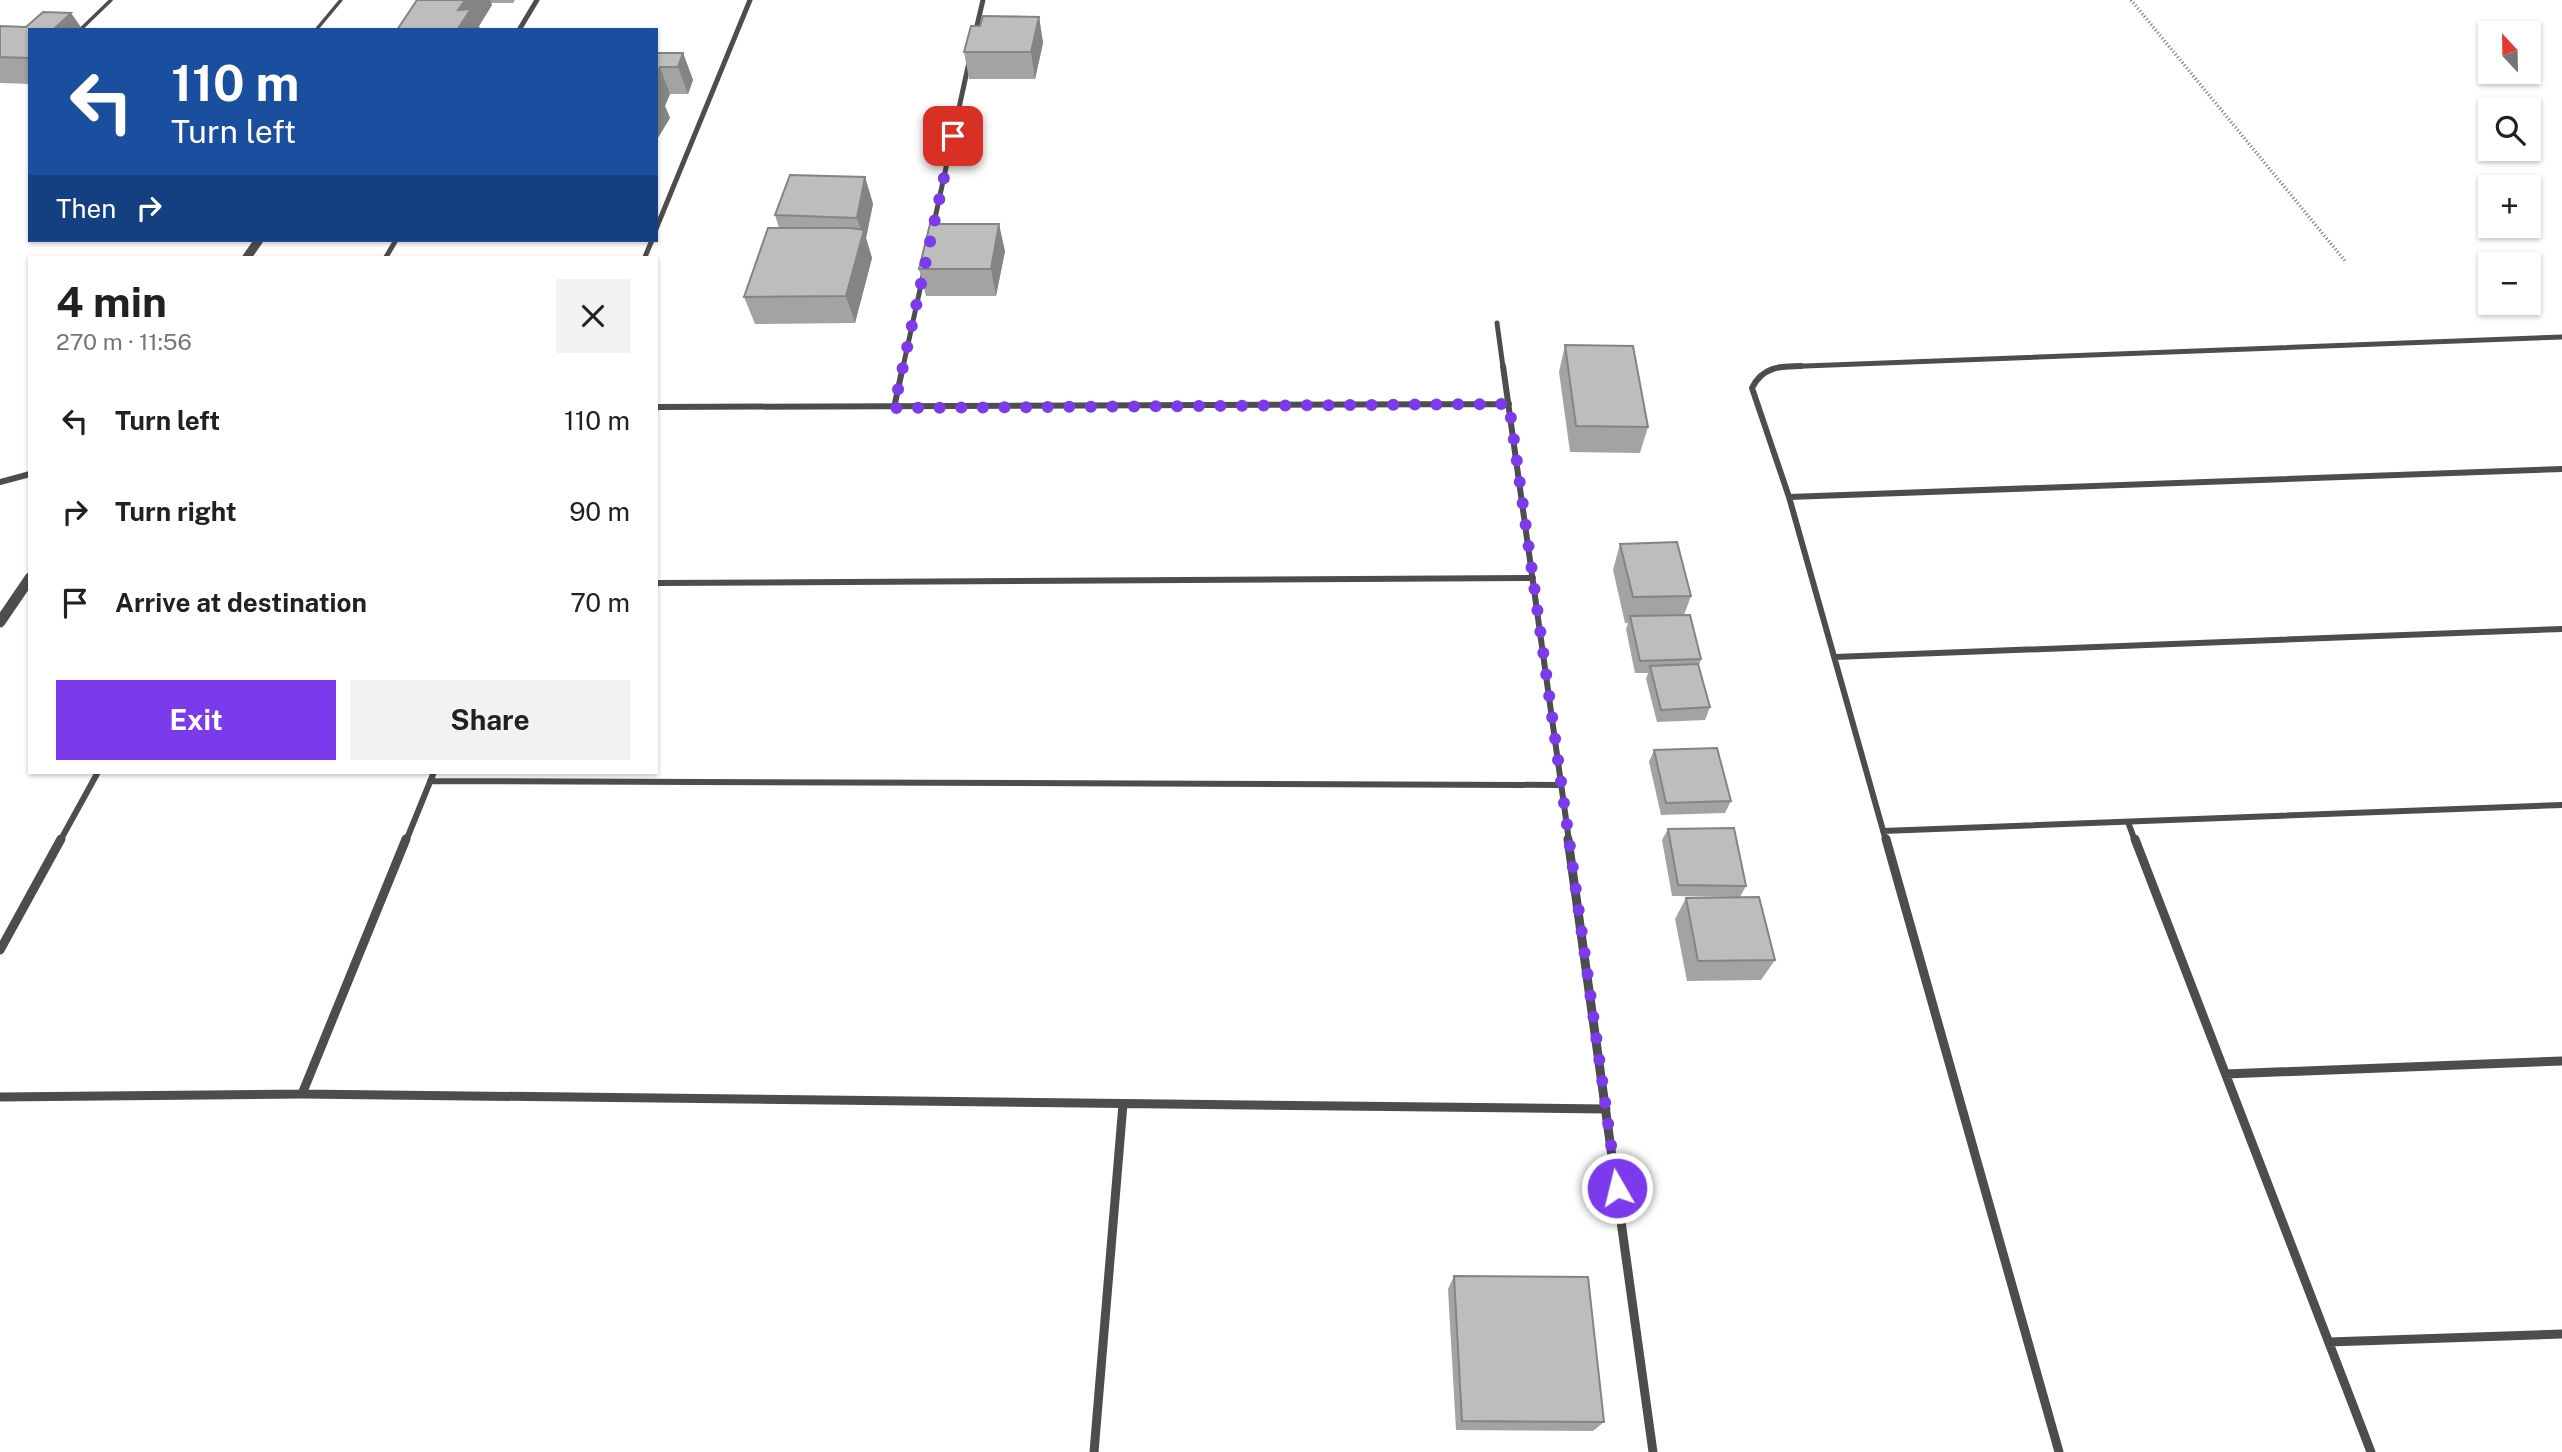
<!DOCTYPE html>
<html lang="en">
<head>
<meta charset="utf-8">
<style>
  body { margin:0; font-family:"Public Sans",sans-serif; background:#f2f2f2; color:#202124; height:100vh; display:flex; flex-direction:column; font-size:26px; white-space:nowrap }
  * { box-sizing:border-box; margin:0 }
  p { font-size:23px; color:#757577 }
  .icon { flex:none; width:38px; height:38px; fill:none; stroke:currentColor; stroke-width:2; stroke-linecap:round; stroke-linejoin:round }
  .map { position:relative; flex:1; overflow:hidden }
  .sheet { position:absolute; left:28px; top:256px; width:630px; height:518px; display:flex; flex-direction:column; background:#fff; border-radius:0px; box-shadow:0 2px 5px #0004 }
  .sheet>* { flex:none }
  .banner { position:absolute; left:28px; top:28px; width:630px; height:214px; border-radius:0px; box-shadow:0 2px 5px #0004; background:#1a4fa0; color:#fff; overflow:hidden }
  .needle { width:46px; rotate:338deg }
  .controls { position:absolute; left:2478px; top:21px; display:grid; gap:14px }
  .controls a { display:grid; place-items:center; width:63px; height:63px; border-radius:0px; background:#fff; box-shadow:0 2px 5px #0004; font-size:35px }
  .pin { position:absolute; display:grid; place-items:center; width:60px; height:60px; color:#fff; margin:-30px; border-radius:14px; box-shadow:0 4px 10px #0006 }
  .me { position:absolute; width:77px; margin:-38px; rotate:352deg; stroke-linejoin:round; filter:drop-shadow(0 0 5px #0008) }
  .turn { display:flex; align-items:center; gap:24px; height:147px; padding:0 28px; font-size:32px }
  .turn .icon { width:91px; height:91px; stroke-width:2.5 }
  .turn b { display:block; font-size:49px; line-height:60px }
  .then { display:flex; align-items:center; height:66px; padding:0 28px; background:#0003; gap:14px; font-size:26px }
  .round { display:grid; place-items:center; flex:none; width:74px; height:74px; border-radius:0px; background:#f2f2f2 }
  .head { display:flex; align-items:center; justify-content:space-between; height:119px; padding:0 28px }
  h1 { font-size:42px; font-weight:700; line-height:52px }
  .primary-button { display:flex; gap:14px; margin-top:auto; padding:14px 28px }
  .primary-button a { flex:1; height:80px; border-radius:0px; background:#7c3aed; color:#fff; font-size:28px; font-weight:700; line-height:80px; text-align:center }
  .primary-button a+a { background:#f2f2f2; color:#202124 }
  ul { padding:0; list-style:none }
  li { display:flex; align-items:center; gap:21px; height:91px; padding:0 28px }
  li div { flex:1 }
  li b { display:block; font-size:26px }
  li em { font-style:normal }
  .map>svg:first-child { display:block }
</style>
</head>
<body>
<div class="map">
<svg width="2562" height="1452" viewBox="0 0 2562 1452">
  <rect width="100%" height="100%" fill="#fff"/>
  <g fill="none" stroke-linecap="round" stroke-linejoin="round">
    <path stroke="#6f6f6f" stroke-width="3.5" stroke-dasharray="1 2.5" stroke-linecap="butt" d="M2131,0L2346,262"/>
    <path stroke="#4d4d4d" stroke-width="3.5" d="M80,30L111,0
      M316,30L341,0"/>
    <path stroke="#4d4d4d" stroke-width="5" d="M519,30L537,0
      M975,34L983,0
      M656,229L750,0
      M932,232L969,62
      M386,257L396,240
      M645,257L652,240
      M1497,323L1503,367
      M903,367L924,271
      M1779,367L2562,337"/>
    <path stroke="#4d4d4d" stroke-width="6" d="M1503,366L1569,841
      M1801,366C1780,366 1762,367 1752,388L1789,497L1886,841
      M656,407L1509,404
      M894,408L903,366
      M0,482L30,474
      M1789,497L2562,469
      M656,583L1533,578
      M1834,657L2562,629
      M430,781L1561,785
      M2128,822L2135,841
      M1883,831L2562,805
      M60,841L98,772
      M406,841L434,772"/>
    <path stroke="#4d4d4d" stroke-width="9" d="M1568,839L1653,1452
      M1886,839L2059,1452
      M2135,839L2371,1452
      M0,950L61,839
      M2226,1074L2562,1061
      M302,1094L406,839
      M0,1097L302,1094L1606,1109
      M2329,1342L2562,1334
      M1094,1452L1123,1104"/>
    <path stroke="#4d4d4d" stroke-width="9" d="M247,257L259,240"/>
    <path stroke="#4d4d4d" stroke-width="11" d="M0,622L30,578"/>
  </g>
  <path fill="#a3a3a3" d="M417,0H515L513,3H491L492,5L479,26L480,30H397Z
    M1039,17L1043,43L1035,79H969L964,52L980,26Z
    M0,26L30,30V84L0,83Z
    M656,53H683L693,80L688,94H670L665,106L670,118L656,141Z
    M865,177L873,204L866,238L872,258L855,323L755,324L744,297L779,228L775,215Z
    M1005,251L996,296H926L919,269Z
    M1565,345L1648,427L1640,453L1570,452L1559,372Z
    M1620,544L1691,596L1684,615L1701,659L1699,665L1710,707L1705,720L1657,722L1646,679L1648,673H1635L1626,629L1628,623H1625L1613,570Z
    M1654,750L1731,801L1725,813L1661,815L1649,762Z
    M1668,829L1746,886L1740,897L1672,896L1662,840Z
    M1686,898L1775,960L1761,980L1687,981L1675,919Z
    M1454,1276L1604,1422L1593,1431L1456,1430L1448,1289Z"/>
  <path fill="#848484" d="M465,0H490L492,5L479,26L480,30H457L458,10Z
    M71,13L83,30L55,28Z
    M1039,17L1043,43L1035,79L1031,52Z
    M683,53L693,80L688,94L678,67Z
    M660,67L670,94L665,106L670,118L656,141V75Z
    M865,177L873,204L866,238L872,258L855,323L846,296L863,236L857,218Z
    M999,224L1005,251L996,296L991,269Z"/>
  <path fill="#bdbdbd" stroke="#848484" stroke-width="2" d="M417,0H465L458,10L471,9L457,30H397Z
    M43,12L71,13L55,28L103,30H30V58L0,57V26L26,27Z
    M983,16L1039,17L1031,52H964L971,26H980Z
    M656,53H683L678,67H660L656,75Z
    M656,87L660,91L656,96Z
    M790,175L865,177L857,218L775,215Z
    M930,224H999L991,269H919Z
    M768,228H851L864,230L846,296L744,297Z
    M1565,345L1633,346L1648,427L1576,426Z
    M1677,542L1691,596L1633,597L1620,544Z
    M1690,615L1701,659L1640,661L1630,616Z
    M1698,664L1710,707L1661,710L1650,666Z
    M1717,748L1731,801L1666,803L1654,750Z
    M1734,828L1746,886L1678,885L1668,829Z
    M1759,897L1775,960L1698,961L1686,898Z
    M1454,1276L1588,1277L1604,1422L1462,1421Z"/>
  <g fill="none" stroke-linecap="round" stroke-linejoin="round">
    <path stroke="#7c3aed" stroke-width="12" stroke-dasharray="0 21.6" d="M953,136L894,408L1509,404L1617,1188"/>
  </g>
</svg>
<div class="controls">
<a><svg class="needle" viewBox="-14 -14 28 28"><path d="M0-13l5 13h-10z" fill="#e53935"/><path d="M0 13l5-13h-10z" fill="#757577"/></svg></a>
<a><svg class="icon" aria-label="search" viewBox="0 0 24 24"><circle cx="10" cy="10" r="6"/><path d="M15 15l6 6"/></svg></a>
<a>+</a>
<a>−</a>
</div>
<div class="pin" style="left:953px;top:136px;background:#d93025"><svg class="icon" aria-label="arrive" viewBox="0 0 24 24"><path d="M6 21V4h12l-3 4 3 4H6"/></svg></div>
<svg class="me" style="left:1617px;top:1188px" viewBox="-20 -20 40 40"><circle r="17" fill="#7c3aed" stroke="#fff" stroke-width="3"/><path d="M0-11L8 9 0 5-8 9z" fill="#fff"/></svg>
<div class="banner">
<div class="turn"><svg class="icon" aria-label="left" viewBox="0 0 24 24"><path d="M17 20v-9H6M10 6l-5 5 5 5"/></svg><div><b>110 m</b>Turn left</div></div>
<div class="then">Then<svg class="icon" aria-label="right" viewBox="0 0 24 24"><path d="M7 20v-9h11M14 6l5 5-5 5"/></svg></div>
</div>
<section class="sheet">
<div class="head"><div><h1>4 min</h1><p>270 m · 11:56</p></div><a class="round"><svg class="icon" aria-label="close" viewBox="0 0 24 24"><path d="M6 6l12 12M18 6L6 18"/></svg></a></div>
<ul>
<li><svg class="icon" aria-label="left" viewBox="0 0 24 24"><path d="M17 20v-9H6M10 6l-5 5 5 5"/></svg><div><b>Turn left</b></div><em>110 m</em></li>
<li><svg class="icon" aria-label="right" viewBox="0 0 24 24"><path d="M7 20v-9h11M14 6l5 5-5 5"/></svg><div><b>Turn right</b></div><em>90 m</em></li>
<li><svg class="icon" aria-label="arrive" viewBox="0 0 24 24"><path d="M6 21V4h12l-3 4 3 4H6"/></svg><div><b>Arrive at destination</b></div><em>70 m</em></li>
</ul>
<div class="primary-button"><a>Exit</a><a>Share</a></div>
</section>
</div>
</body>
</html>
